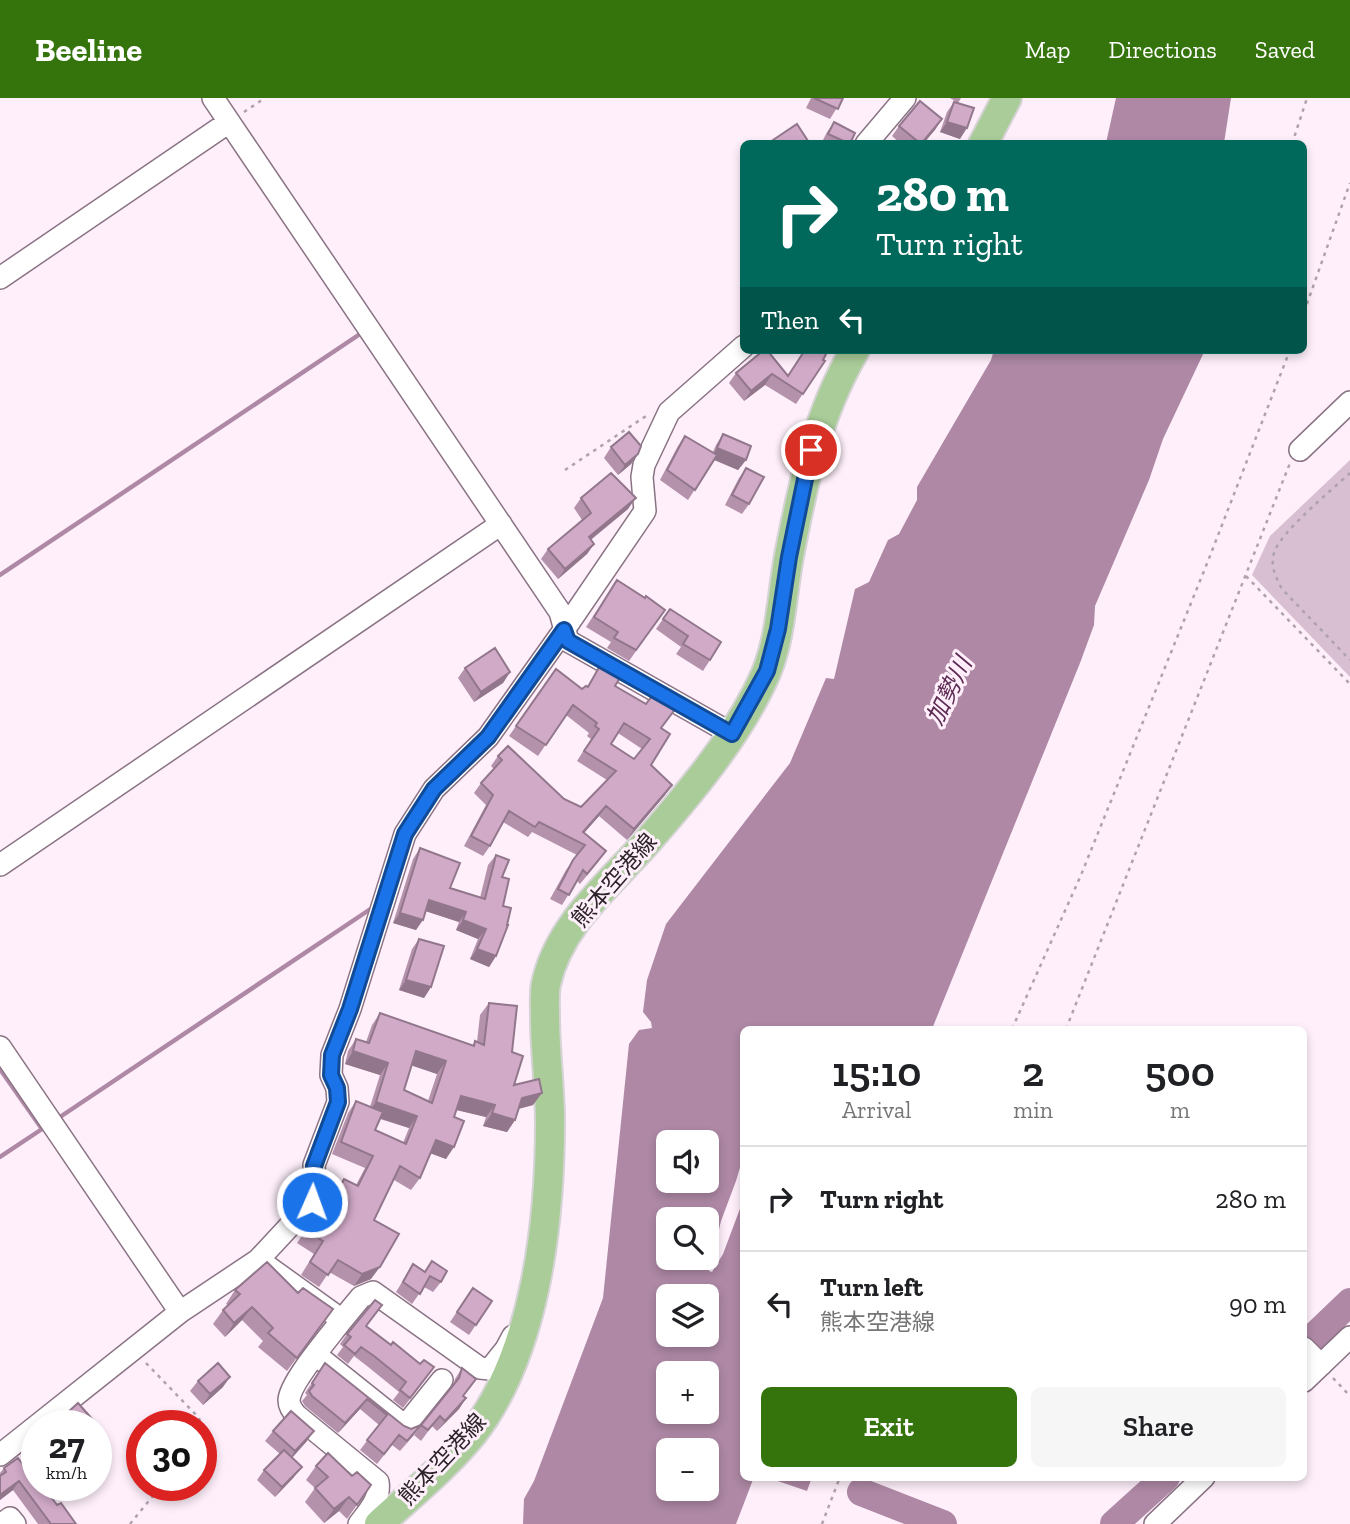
<!DOCTYPE html>
<html lang="en">
<head>
<meta charset="utf-8">
<style>
  body { margin:0; font-family:"Zilla Slab","Noto Sans JP",serif; background:#f6f6f6; color:#202124; height:100vh; display:flex; flex-direction:column; font-size:26px; white-space:nowrap }
  * { box-sizing:border-box; margin:0 }
  p { font-size:23px; color:#757577 }
  .icon { flex:none; width:38px; height:38px; fill:none; stroke:currentColor; stroke-width:2; stroke-linecap:round; stroke-linejoin:round }
  .map { position:relative; flex:1; overflow:hidden }
  .sheet { position:absolute; left:740px; top:928px; width:567px; height:455px; display:flex; flex-direction:column; background:#fff; border-radius:10px; box-shadow:0 4px 10px #0003 }
  .sheet>* { flex:none }
  .banner { position:absolute; left:740px; top:42px; width:567px; height:214px; border-radius:10px; box-shadow:0 4px 10px #0003; background:#00695c; color:#fff; overflow:hidden }
  .fabs { position:absolute; left:656px; top:1032px; display:grid; gap:14px }
  .fabs a { display:grid; place-items:center; width:63px; height:63px; border-radius:10px; background:#fff; box-shadow:0 4px 10px #0003; font-size:35px }
  .speed { position:absolute; left:21px; top:1312px; display:flex; gap:14px; font-size:35px; font-weight:700; text-align:center }
  .speed>* { display:grid; place-content:center; width:91px; height:91px; border-radius:50%; background:#fff; box-shadow:0 4px 10px #0003; line-height:1 }
  .speed small { font-size:18px; font-weight:400 }
  .speed .limit { border:10px solid #d22; background:#fff; color:#111 }
  .pin { position:absolute; display:grid; place-items:center; width:60px; height:60px; color:#fff; margin:-30px; border:4px solid #fff; border-radius:50%; box-shadow:0 2px 7px #0007 }
  .me { position:absolute; width:77px; margin:-38px; rotate:2deg; stroke-linejoin:round; filter:drop-shadow(0 0 5px #0008) }
  .turn { display:flex; align-items:center; gap:24px; height:147px; padding:0 21px; font-size:32px }
  .turn .icon { width:91px; height:91px; stroke-width:2.5 }
  .turn b { display:block; font-size:49px; line-height:60px }
  .then { display:flex; align-items:center; height:66px; padding:0 21px; background:#0003; gap:14px; font-size:26px }
  .eta { display:flex; justify-content:space-evenly; align-items:center; height:119px; text-align:center }
  .eta b { font-size:42px; font-weight:600; line-height:49px }
  .primary-button { display:flex; gap:14px; margin-top:auto; padding:14px 21px }
  .primary-button a { flex:1; height:80px; border-radius:10px; background:#35740d; color:#fff; font-size:28px; font-weight:600; line-height:80px; text-align:center }
  .primary-button a+a { background:#f6f6f6; color:#202124 }
  ul { padding:0; list-style:none }
  li { display:flex; align-items:center; gap:21px; height:105px; padding:0 21px; border-top:2px solid #e0e0e0 }
  li div { flex:1 }
  li b { display:block; font-size:26px }
  li em { font-style:normal }
  header { display:flex; align-items:center; gap:42px; box-sizing:border-box; height:98px; padding:0 35px; background:#35740d; color:#fff }
  header strong { font-size:33px }
  nav { display:flex; gap:38px; margin-inline-start:auto; font-size:24px }
  .map>svg:first-child { display:block }
</style>
</head>
<body>
<header>
<strong>Beeline</strong>
<nav><a>Map</a><a>Directions</a><a>Saved</a></nav>
</header>
<div class="map">
<svg width="1350" height="1426" viewBox="0 0 1350 1426">
  <rect width="100%" height="100%" fill="#feeffa"/>
  <path fill="#d8bfd1" d="M1350,362V579L1252,477L1270,438Z"/>
  <path fill="#ae88a5" fill-rule="evenodd" d="M1116,0H1231L1224,45H1106Z
    M994,252H1205L1163,341L1149,382L1095,508L1094,527L1080,565L932,931H744V1056L736,1083L721,1123L709,1173L712,1174L723,1156L744,1100V1379H754L736,1426H523L524,1401L534,1383L603,1200L629,946L639,932L652,930L651,924L643,914L647,882L666,826L790,665L826,580L834,581L855,491L869,484L888,442L899,436L917,402V389L991,262ZM668,1045H707V1083H668ZM668,1122H707V1160H668ZM668,1199H707V1237H668ZM668,1276H707V1314H668ZM668,1353H707V1391H668Z
    M766,1379H812L807,1393Z"/>
  <g fill="none" stroke-linecap="round" stroke-linejoin="round">
    <path stroke="#ae88a5" stroke-width="4.5" d="M0,477L363,234
      M0,971L42,1031L0,1059
      M57,1021L375,808
      M1124,1419L1130,1426"/>
    <path stroke="#ae88a5" stroke-width="28" d="M1304,1248L1350,1204
      M861,1394L943,1426
      M1114,1426L1166,1379"/>
    <g stroke="#8a7384" stroke-width="24">
      <path id="minor" d="M213,0L560,514L568,543L732,636
        M866,46L905,0
        M0,180L229,24
        M1300,352L1350,304
        M0,767L501,426
        M0,949L180,1214
        M260,1163L342,1222L361,1199L373,1194L480,1270L490,1271L506,1251L513,1238
        M342,1222C330,1238 290,1284 289,1302C289,1308 292,1312 296,1317L378,1384C381,1400 368,1414 359,1426
        M1304,1250L1321,1267
        M316,1257L405,1328L442,1282
        M1304,1283L1350,1239
        M0,1357L180,1214L258,1162L312,1104L315,1088L314,1067L338,1004L337,990L331,977L332,957L350,911L405,736L434,691L488,639L564,532L645,413L642,379L644,367L669,314L744,248
        M2,1426L10,1420L15,1426
        M1155,1426L1204,1379"/>
    </g>
    <g stroke="#d5d3d4" stroke-width="32">
      <path id="major" d="M983,46L1007,0
        M379,1426C411,1397 447,1368 474,1334C536,1253 550,1123 550,1024C550,989 545,954 545,919C545,908 544,896 546,886C559,824 614,783 653,737C694,690 741,633 766,575C781,539 782,496 789,458C803,385 817,317 855,252"/>
    </g>
    <path stroke="#afa2ac" stroke-width="2.5" stroke-dasharray="3.5 5" stroke-linecap="butt" d="M244,14L265,0
      M1292,46L1307,0
      M1304,214L1350,85
      M565,372L646,318
      M1350,375C1332,392 1280,434 1274,455C1270,468 1276,480 1282,491L1350,562
      M1246,478L1350,586
      M1012,931L1081,777L1208,463L1290,252
      M1066,931L1290,365
      M146,1265L199,1320L201,1328
      M1333,1280L1350,1298
      M130,1426L161,1388
      M822,1426L840,1379"/>
    <use href="#minor" stroke="#fff" stroke-width="21"/>
    <use href="#major" stroke="#a9cc99" stroke-width="28"/>
  </g>
  <path fill="#b492ac" fill-rule="evenodd" d="M811,0H843L830,21L806,10Z
    M950,0H961L958,5Z
    M954,4L960,41L940,34L947,14Z
    M942,21L923,46H901L892,38L899,28Z
    M834,24L850,46H821L827,34Z
    M793,252H828L823,262L825,263L796,306L765,287L744,303L729,285L736,275L788,278L802,257Z
    M723,336L746,362L738,372L714,362L688,402L660,382L678,348L685,338L713,354L716,347Z
    M611,349L638,356L631,366L618,377L604,360Z
    M746,370L749,406L742,416L725,407L739,380Z
    M581,400L628,411L591,442L594,446L587,456L558,481L541,461L548,451L582,422L574,410Z
    M617,482L665,512L629,563L607,550L611,544L586,529Z
    M670,511L710,562L703,573L676,556L681,549L656,531Z
    M602,564L615,588L661,630L651,667L665,697L627,742L599,718L584,735L599,763L580,786L577,783L562,807L550,801L566,772L577,757L532,734L528,739L503,724L490,748L483,758L464,748L486,707L474,695L481,685L494,671L491,668L498,658L564,701L581,709L607,682L577,663L591,641L587,638L589,635L566,617L538,658L509,638L556,571L582,591L587,589ZM618,635L642,651L634,661L611,646Z
    M465,570L510,574L503,585L474,604L458,580Z
    M420,750L450,790L480,800L488,767L496,757L502,779L503,808L496,858L489,869L470,861L478,841L456,832L459,824L426,813L416,832L393,825L413,761Z
    M419,841L431,889L424,900L399,892L412,851Z
    M489,905L512,954L514,987L533,1007L519,1011L515,1022L507,1034L483,1028L486,1019L457,1012L454,1019L446,1061L430,1055L420,1080L411,1092L394,1082L374,1122L371,1181L354,1188L329,1174L319,1189L301,1177L314,1156L297,1145L318,1114L331,1102L344,1081L356,1087L365,1070L332,1056L348,1015L356,1003L370,1009L380,977L345,966L348,953L356,941L366,944L372,927L380,915L472,948L475,943L477,944L480,917ZM412,967L437,976L428,1003L404,992ZM380,1021L409,1030L403,1045L375,1032Z
    M432,1163L441,1184L433,1194L424,1189L412,1206L396,1194L413,1166L425,1173Z
    M473,1190L492,1203L469,1237L450,1224Z
    M235,1192L298,1195L333,1211L287,1273L258,1249L263,1243L242,1222L225,1239L213,1226L223,1212L228,1207L226,1206Z
    M367,1228L427,1279L403,1310L393,1302L399,1294L367,1268L354,1258L348,1266L337,1257L343,1249L340,1246L347,1236Z
    M325,1265L414,1337L400,1353L392,1347L377,1366L360,1352L379,1327L360,1311L338,1335L305,1308L302,1303L307,1297L305,1295Z
    M462,1270L463,1298L466,1300L459,1311L437,1333L432,1328L421,1343L414,1337L453,1288L455,1281Z
    M198,1283L223,1289L203,1307L190,1293Z
    M273,1333L307,1343L292,1360L294,1379L275,1399L257,1382L264,1372L280,1356L265,1343Z
    M316,1368L352,1378L371,1387L347,1421L339,1413L324,1425L305,1404L315,1390L306,1382Z
    M4,1370L37,1386L76,1426H38L13,1392L0,1402V1375Z"/>
  <path fill="#92778c" d="M942,21L935,32L923,46H921Z
    M947,24L967,30L960,41L940,34Z
    M772,276L765,287L744,303L751,293Z
    M717,350L746,362L738,372L710,360Z
    M638,356L631,366L618,377L625,367Z
    M636,400L628,411L581,449L589,439Z
    M594,446L587,456L558,481L565,471Z
    M510,574L503,585L474,604L481,594Z
    M672,687L665,697L627,742L634,731Z
    M606,708L599,718L576,744L583,734Z
    M429,802L466,814L459,824L422,812Z
    M400,815L423,822L416,832L393,825Z
    M463,822L486,831L478,841L456,832Z
    M477,851L496,858L489,869L470,861Z
    M406,882L431,889L424,900L399,892Z
    M353,953L388,965L380,977L345,966Z
    M416,953L446,963L437,976L407,966Z
    M542,995L533,1007L513,1012L522,1000Z
    M461,998L495,1007L486,1019L452,1011Z
    M376,1004L417,1018L409,1030L367,1016Z
    M492,1015L515,1022L507,1034L483,1028Z
    M436,1042L454,1049L446,1061L427,1054Z
    M380,1169L371,1181L354,1188L362,1176Z
    M252,1209L242,1222L225,1239L234,1225Z
    M230,1279L223,1289L203,1307L210,1296Z
    M466,1300L459,1311L437,1333L445,1323Z
    M367,1301L360,1311L338,1335L345,1325Z
    M314,1333L307,1343L288,1364L295,1353Z
    M302,1369L294,1379L275,1399L282,1389Z
    M19,1383L13,1392L0,1402V1397Z
    M349,1399L339,1413L324,1425L334,1411Z"/>
  <path fill="#d1aac8" stroke="#92778c" stroke-width="2" fill-rule="evenodd" d="M814,0H843L838,11Z
    M920,3L942,21L921,46L899,28Z
    M954,4L974,10L967,30L947,24Z
    M834,24L855,35L850,46L828,36Z
    M797,26L810,46H775L773,42Z
    M764,252H767L788,278L805,252H828L823,262L825,263L803,296L772,276L751,293L736,275Z
    M629,334L641,348L638,356L625,367L611,349Z
    M723,336L751,348L746,362L717,350Z
    M685,338L717,357L695,392L667,372Z
    M746,370L764,379L749,406L732,397Z
    M611,375L636,400L589,439L594,446L565,471L548,451L591,415L581,400Z
    M617,482L645,500L646,498L665,512L636,552L614,540L618,534L594,519Z
    M670,511L721,544L710,562L683,546L688,538L663,521Z
    M495,550L510,574L481,594L465,570Z
    M602,564L623,575L615,588L646,606L654,595L676,610L661,630L670,636L651,667L672,687L634,731L606,708L583,734L606,753L587,776L583,772L569,797L558,791L573,762L585,747L539,724L535,729L509,713L490,748L471,738L493,697L481,685L502,662L498,658L508,648L564,701L581,709L616,673L584,653L599,631L595,628L597,625L573,607L546,647L516,628L556,571L582,591L586,588L588,589ZM624,625L650,641L634,661L611,646Z
    M420,750L460,765L450,790L485,801L496,757L509,762L502,779L509,781L503,808L511,810L507,827H508L496,858L477,851L486,831L463,822L466,814L429,802L423,822L400,815Z
    M419,841L444,848L431,889L406,882Z
    M489,905L517,908L512,954L523,958L514,987L539,981L542,995L522,1000L515,1022L492,1015L495,1007L461,998L454,1019L464,1023L454,1049L436,1042L420,1080L400,1068L374,1122L399,1136L380,1169L362,1176L338,1162L328,1177L310,1164L323,1143L306,1133L318,1114L330,1101L333,1103L344,1081L358,1088L373,1058L341,1044L356,1003L383,1014L375,1032L406,1046L417,1018L376,1004L388,965L353,953L356,941L369,945L380,915L474,948L475,943L484,947ZM416,953L446,963L432,1005L404,992Z
    M432,1163L447,1173L441,1184L430,1178L420,1196L403,1184L413,1166L425,1174Z
    M267,1164L298,1195L303,1190L333,1211L297,1260L268,1235L273,1230L252,1209L234,1225L223,1212L240,1196L235,1192Z
    M473,1190L492,1203L476,1227L457,1214Z
    M375,1202L382,1207L366,1228L391,1247L393,1244L420,1266L424,1262L434,1269L410,1300L400,1292L406,1284L374,1258L361,1249L355,1256L344,1247L351,1239L347,1236Z
    M218,1265L230,1279L210,1296L198,1283Z
    M325,1265L404,1328L411,1331L421,1327L407,1343L399,1337L384,1356L367,1342L387,1317L367,1301L345,1325L312,1298L309,1293L314,1287L312,1285Z
    M462,1270L476,1281L463,1298L466,1300L445,1323L440,1318L428,1332L421,1327L459,1280Z
    M78,1305L101,1331L96,1335V1328H53Z
    M291,1313L314,1333L295,1353L273,1333Z
    M284,1352L302,1369L282,1389L264,1372Z
    M328,1355L352,1378L357,1374L371,1387L357,1407L349,1399L334,1411L315,1390L328,1379L316,1368Z
    M18,1360L37,1386V1388H43L57,1407L61,1405L76,1426H51L19,1383L0,1397V1378L6,1374L4,1370Z"/>
  <g fill="none" stroke-linecap="round" stroke-linejoin="round">
    <g stroke="#114b97" stroke-width="18">
      <path id="route" d="M312,1104L315,1088L314,1068L338,1004L337,990L331,977L332,957L350,911L405,736L434,691L488,639L564,532L568,543L732,636L767,573L778,531L789,459L811,352"/>
    </g>
    <use href="#route" stroke="#1a73e8" stroke-width="12"/>
  </g>
  <g text-anchor="middle" stroke-width="6" stroke-linejoin="round" paint-order="stroke">
    <g font-size="23" fill="#2d242a" stroke="#feeffa">
      <text transform="translate(614 782) rotate(-49)" y="8">熊本空港線</text>
      <text transform="translate(442 1361) rotate(-47)" y="8">熊本空港線</text>
    </g>
    <g font-size="24" font-style="italic" fill="#5d2c54" stroke="#feeffa">
      <text transform="translate(949 593) rotate(-64)" y="8">加勢川</text>
    </g>
  </g>
</svg>
<div class="fabs">
<a><svg class="icon" aria-label="sound" viewBox="0 0 24 24"><path d="M4 9h4l5-4v14l-5-4H4zM17 9q2 3 0 6"/></svg></a>
<a><svg class="icon" aria-label="search" viewBox="0 0 24 24"><circle cx="10" cy="10" r="6"/><path d="M15 15l6 6"/></svg></a>
<a><svg class="icon" aria-label="layers" viewBox="0 0 24 24"><path d="M12 4l9 5-9 5-9-5zM3 14l9 5 9-5"/></svg></a>
<a>+</a>
<a>−</a>
</div>
<div class="speed"><div>27<small>km/h</small></div><div class="limit">30</div></div>
<div class="pin" style="left:811px;top:352px;background:#d93025"><svg class="icon" aria-label="arrive" viewBox="0 0 24 24"><path d="M6 21V4h12l-3 4 3 4H6"/></svg></div>
<svg class="me" style="left:312px;top:1104px" viewBox="-20 -20 40 40"><circle r="17" fill="#1a73e8" stroke="#fff" stroke-width="3"/><path d="M0-11L8 9 0 5-8 9z" fill="#fff"/></svg>
<div class="banner">
<div class="turn"><svg class="icon" aria-label="right" viewBox="0 0 24 24"><path d="M7 20v-9h11M14 6l5 5-5 5"/></svg><div><b>280 m</b>Turn right</div></div>
<div class="then">Then<svg class="icon" aria-label="left" viewBox="0 0 24 24"><path d="M17 20v-9H6M10 6l-5 5 5 5"/></svg></div>
</div>
<section class="sheet">
<div class="eta">
<div><b>15:10</b><p>Arrival</p></div>
<div><b>2</b><p>min</p></div>
<div><b>500</b><p>m</p></div>
</div>
<ul>
<li><svg class="icon" aria-label="right" viewBox="0 0 24 24"><path d="M7 20v-9h11M14 6l5 5-5 5"/></svg><div><b>Turn right</b></div><em>280 m</em></li>
<li><svg class="icon" aria-label="left" viewBox="0 0 24 24"><path d="M17 20v-9H6M10 6l-5 5 5 5"/></svg><div><b>Turn left</b><p>熊本空港線</p></div><em>90 m</em></li>
</ul>
<div class="primary-button"><a>Exit</a><a>Share</a></div>
</section>
</div>
</body>
</html>
